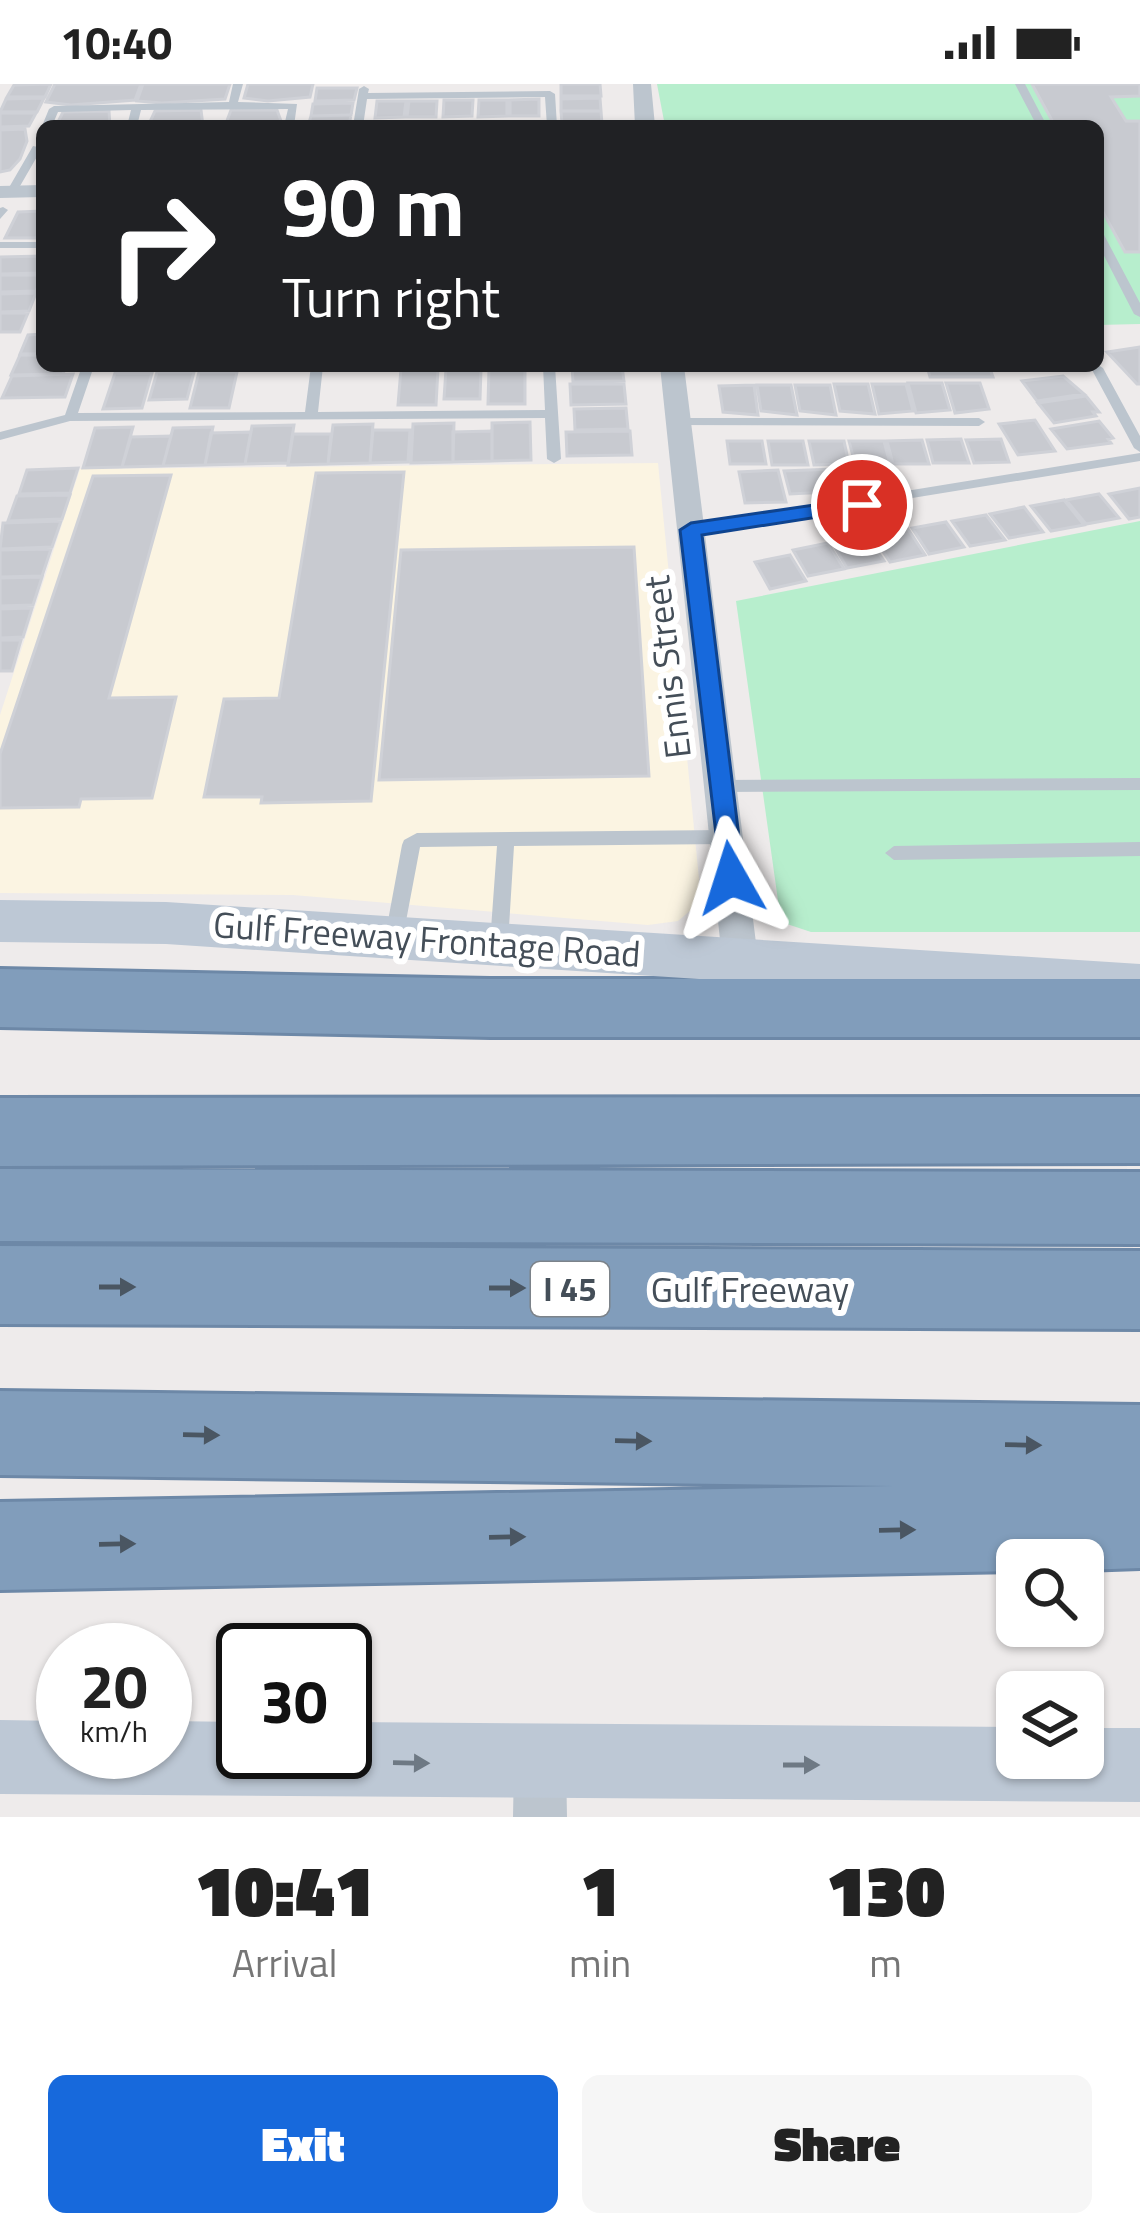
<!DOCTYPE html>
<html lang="en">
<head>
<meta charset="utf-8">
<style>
  body { margin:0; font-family:"Titillium Web",sans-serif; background:#f6f6f6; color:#222; height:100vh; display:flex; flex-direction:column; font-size:45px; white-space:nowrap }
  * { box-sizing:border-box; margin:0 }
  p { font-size:39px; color:#767676 }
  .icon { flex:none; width:66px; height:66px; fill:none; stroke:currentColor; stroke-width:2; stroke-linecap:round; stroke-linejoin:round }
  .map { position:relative; height:1733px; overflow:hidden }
  .sheet { display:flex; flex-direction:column; background:#fff; flex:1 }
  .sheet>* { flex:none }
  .top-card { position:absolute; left:36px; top:36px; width:1068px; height:252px; border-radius:18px; box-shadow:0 3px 9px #0004; background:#202124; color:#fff; overflow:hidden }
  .buttons { position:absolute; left:996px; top:1455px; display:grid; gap:24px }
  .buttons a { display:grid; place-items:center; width:108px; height:108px; border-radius:18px; background:#fff; box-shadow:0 3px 9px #0004; font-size:60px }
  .speed { position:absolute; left:36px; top:1539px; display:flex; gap:24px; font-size:60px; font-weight:700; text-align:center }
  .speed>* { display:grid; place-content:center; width:156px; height:156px; border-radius:50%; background:#fff; box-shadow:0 3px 9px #0004; line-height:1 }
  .speed small { font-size:30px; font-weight:400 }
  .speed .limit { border:6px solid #111; border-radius:18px; background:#fff; color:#111 }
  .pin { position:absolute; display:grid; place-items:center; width:102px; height:102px; color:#fff; margin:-51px; border:6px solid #fff; border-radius:50%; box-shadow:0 3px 12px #0007 }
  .me { position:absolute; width:132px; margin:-66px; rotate:354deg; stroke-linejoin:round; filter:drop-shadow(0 0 9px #0008) }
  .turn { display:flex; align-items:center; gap:42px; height:252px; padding:0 48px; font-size:54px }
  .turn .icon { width:156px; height:156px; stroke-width:2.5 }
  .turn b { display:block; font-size:84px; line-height:102px }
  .eta { display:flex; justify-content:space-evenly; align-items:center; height:204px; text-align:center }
  .eta b { font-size:72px; font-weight:800; line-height:84px }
  .primary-button { display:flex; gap:24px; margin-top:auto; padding:24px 48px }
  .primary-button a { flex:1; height:138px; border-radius:18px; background:#1769dc; color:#fff; font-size:48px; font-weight:800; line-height:138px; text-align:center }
  .primary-button a+a { background:#f6f6f6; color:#222 }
  .status { display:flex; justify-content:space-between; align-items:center; height:84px; padding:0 60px; background:#fff; direction:ltr }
  .status svg { height:33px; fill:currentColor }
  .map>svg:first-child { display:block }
</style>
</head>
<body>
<div class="status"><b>10:40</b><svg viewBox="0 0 49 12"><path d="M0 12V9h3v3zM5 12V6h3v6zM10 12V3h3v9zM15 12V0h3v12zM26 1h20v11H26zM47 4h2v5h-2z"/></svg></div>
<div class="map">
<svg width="1140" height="1733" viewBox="0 0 1140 1733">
  <rect width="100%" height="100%" fill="#eeebeb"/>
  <path fill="#fbf4e2" d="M658,379L699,795L698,820L678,837L648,841L293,811L0,809V631L80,385Z"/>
  <path fill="#b7eecd" d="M657,0H1140V240L1098,241V42H665Z
    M1140,437V848H811L781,838L736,517Z"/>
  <path fill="#c8cad0" stroke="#cfd1d7" stroke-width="3" d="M51,0L45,13H7L14,1Z
    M55,0H141L135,16L71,21L46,18Z
    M143,0H230L225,15L162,19L137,17Z
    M248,0H313L310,13L268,17L244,14Z
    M561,0H600L601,12H561Z
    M1032,0H1140V12L1111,13L1126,37H1140V168H1125L1098,119V42H1055Z
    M317,4H357L354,16L315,17Z
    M44,14L37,28H0L6,15Z
    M600,14L601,27H561V15Z
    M539,15V32H510V16Z
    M444,16H473L472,32L443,33Z
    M479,16H507V32L478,33Z
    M377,17H406L404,33L375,34Z
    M409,17H437L436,33H407Z
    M353,19L351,31L311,32L313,20Z
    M201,26L203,42H148L155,27Z
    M231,26H277L281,37L280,42H225Z
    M109,27L110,42H56L63,28Z
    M561,27H601L602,40H562Z
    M0,29H36L29,42L0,43Z
    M351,31L349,42H308L311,32Z
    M25,45L27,57L20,75L10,86L0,88V46Z
    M42,127L39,154H5L18,128Z
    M42,172V189L0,190V173Z
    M0,191H42V192L36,207L0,208Z
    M36,209L29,227L0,228V210Z
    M0,229H28L20,248H0Z
    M42,250V270H20L28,251Z
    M1140,263V300H1137L1107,268Z
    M20,271H42V282H66L63,290L11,291Z
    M572,282H622L624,297L573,298Z
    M927,282H989L993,293H930Z
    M489,284H525V320H488Z
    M401,285H438L436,321H398Z
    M446,285H481L480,315H444Z
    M157,288H194L187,315L149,316Z
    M199,288H237L229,324H190Z
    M115,289H152L142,324L103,325Z
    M73,290L65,313L2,314L12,292Z
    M1063,292L1084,310L1037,317L1022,297Z
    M908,299H942L950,326L916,329Z
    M946,299H980L989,325L955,329Z
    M570,300H624L626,320L571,321Z
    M834,300H868L875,330L840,327Z
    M872,300H906L913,327L879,330Z
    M754,301L758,331L723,328L719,302Z
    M757,301H791L797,331L761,327Z
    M795,301H830L836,331L800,327Z
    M1086,312L1099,328H1093L1096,332L1054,339L1038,319Z
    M626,324L628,345L575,346L574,325Z
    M1035,336L1055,367L1018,371L999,340Z
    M1099,337L1113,354L1108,355L1111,359L1067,365L1051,345Z
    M530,338L531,376L492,377V339Z
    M454,339L453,378L411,379L413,340Z
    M373,340L370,379L328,380L333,341Z
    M294,341L288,379L245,380L252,342Z
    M133,343L122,383L83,384L95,344Z
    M213,343L205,381L163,382L173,344Z
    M373,346H410L408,378L370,379Z
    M492,347V377L453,378V348Z
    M630,347L632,371L567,372L566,348Z
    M251,348L245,380L205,381L211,349Z
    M293,350H331L328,380L288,381Z
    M171,352L163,382L122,383L131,353Z
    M961,355L969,379H933L927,356Z
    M1001,355L1009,378L974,379L966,356Z
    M922,356L929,380H893L887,357Z
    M727,357H762L766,380H730Z
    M768,357H803L808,381H772Z
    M809,357H844L849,380L814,381Z
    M849,357H884L890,380H855Z
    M78,384L70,409L19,410L27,386Z
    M860,384L867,406L790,410L784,387Z
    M778,386L786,418L745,419L739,388Z
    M404,388L371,717L261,719L262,713H204L224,615L279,614L316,389Z
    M171,391L109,614L176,613L152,714L81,715L79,723L0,724V670L93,392Z
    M1140,404V433L1129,435L1109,410Z
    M1099,410L1119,434L1086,440L1066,416Z
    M70,411L62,435L8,437L17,412Z
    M1064,416L1084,441L1051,447L1031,422Z
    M1024,423L1043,448L1009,454L990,430Z
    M986,431L1005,456L970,462L952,437Z
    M61,437L52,463L0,465L3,439Z
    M946,438L964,463L929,470L912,444Z
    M908,445L925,471L890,478L873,452Z
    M867,452L884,477L847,484L832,458Z
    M828,459L844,485L808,492L793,466Z
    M634,463L649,692L379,696L401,466Z
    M51,465L42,492L0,493V466Z
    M790,471L806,497L770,505L755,478Z
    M42,493L33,521L0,522V494Z
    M32,524L23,553L0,554V525Z
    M0,556H21L12,587H0Z"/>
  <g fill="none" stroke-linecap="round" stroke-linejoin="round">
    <g stroke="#6d88a7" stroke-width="6">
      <path id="motorway" d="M0,885L490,895H1140V953H490L0,943Z
        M1140,1013V1079L0,1082V1014Z
        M0,1085L1140,1088V1160L0,1157Z
        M0,1162L1140,1167V1245L0,1240Z
        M0,1307L1140,1321V1484L1083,1486V1476H1017V1487L0,1506V1418L892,1402L0,1391Z"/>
    </g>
    <path fill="#bcc5ce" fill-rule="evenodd" d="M233,0H243L238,18L297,20L294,42H284L288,25L141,26L137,42H127L131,26L58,28L52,42H42L49,25L54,22L229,18Z
      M1015,0H1025L1047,42H1037Z
      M364,2L369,5L368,9L550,7L555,10L557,42H547L545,13L367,15L363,42H353L359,5Z
      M33,62L42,64L16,109H8L7,107Z
      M3,123L8,126L0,135V124Z
      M1098,146L1103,149L1140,219V233L1134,230L1098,160Z
      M0,158H42V164H0Z
      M1098,281L1103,284L1140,352V368L1134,364L1091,284Z
      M82,282H94L78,329L305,328L311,282H323L318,328L545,326L543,282H555L561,375L554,379L547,375L545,334L70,337L0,356V348L65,331Z
      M678,334H979L985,338L979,342L673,341V335Z
      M1140,369V377L691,450L684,446L691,442Z
      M1140,694V706L720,708L712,702L720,696Z
      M726,746L734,753L726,760L514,762L508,859L505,864H493L490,859L497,762L420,763L403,853L400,858H388L385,853L402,761L404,756L417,749Z
      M1140,758V772L894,776L885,769L894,762Z"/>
    <path fill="#bcc5ce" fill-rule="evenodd" d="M633,0H651L655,42H635Z
      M42,101V113L0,114V102Z
      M660,282H684L758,875L753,886L740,890L727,886L722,875Z
      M540,1654L558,1662L566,1680L567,1733H513L514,1680L522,1662Z"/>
    <path fill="#bdc8d5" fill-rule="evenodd" d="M0,816L166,818L1140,880V924L166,860L0,858Z
      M0,1636L63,1637V1668H165V1637L243,1638V1668H345V1638L1017,1643V1674H1083V1644H1140V1718L0,1710Z"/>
    <use href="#motorway" fill="#819dbb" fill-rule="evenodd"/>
  </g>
  <defs><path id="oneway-solid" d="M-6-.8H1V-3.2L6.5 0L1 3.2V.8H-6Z" transform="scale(3)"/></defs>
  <g fill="#4a5662">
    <use href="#oneway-solid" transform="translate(117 1203)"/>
    <use href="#oneway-solid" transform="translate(507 1204)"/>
    <use href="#oneway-solid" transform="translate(201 1351) rotate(1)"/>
    <use href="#oneway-solid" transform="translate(633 1357) rotate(1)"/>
    <use href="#oneway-solid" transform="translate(1023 1361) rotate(1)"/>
    <use href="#oneway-solid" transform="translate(897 1446) rotate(-1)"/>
    <use href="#oneway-solid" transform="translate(507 1453) rotate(-1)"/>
    <use href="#oneway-solid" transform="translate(117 1460) rotate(-1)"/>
  </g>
  <g fill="#6e7984">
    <use href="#oneway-solid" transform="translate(411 1679) rotate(1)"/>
    <use href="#oneway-solid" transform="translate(801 1681)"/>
  </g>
  <path fill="#1769dc" stroke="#0f448f" stroke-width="3" d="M862,414L869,416V425L702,451L744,794L731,804L722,801L680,446L691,439Z"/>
  <g text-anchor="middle" stroke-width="12" stroke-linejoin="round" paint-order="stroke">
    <rect fill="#fff" stroke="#7c838a" stroke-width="3" x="531" y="1178" width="78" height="54" rx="9"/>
    <g font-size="33" font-weight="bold" fill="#444e58">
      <text x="570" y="1217">I 45</text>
    </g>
    <g font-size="36" fill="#444e58" stroke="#fff">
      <text transform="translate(667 583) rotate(-97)" y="13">Ennis Street</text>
      <text transform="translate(427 855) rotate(4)" y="13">Gulf Freeway Frontage Road</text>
      <text x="750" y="1218">Gulf Freeway</text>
    </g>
  </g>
</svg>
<div class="buttons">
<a><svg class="icon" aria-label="search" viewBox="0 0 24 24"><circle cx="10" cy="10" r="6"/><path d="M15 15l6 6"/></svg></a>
<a><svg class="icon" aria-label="layers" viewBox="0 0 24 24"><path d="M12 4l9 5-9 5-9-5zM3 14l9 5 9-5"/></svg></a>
</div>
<div class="speed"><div>20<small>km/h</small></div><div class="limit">30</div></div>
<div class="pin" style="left:862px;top:421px;background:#d93025"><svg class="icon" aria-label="arrive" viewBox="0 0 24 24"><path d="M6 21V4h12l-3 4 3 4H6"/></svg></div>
<svg class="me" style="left:731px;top:794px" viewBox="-20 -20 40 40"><path d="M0-17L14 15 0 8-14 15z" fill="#1769dc" stroke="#fff" stroke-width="4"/></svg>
<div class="top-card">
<div class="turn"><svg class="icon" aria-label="right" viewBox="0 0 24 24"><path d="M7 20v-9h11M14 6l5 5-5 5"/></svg><div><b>90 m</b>Turn right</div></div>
</div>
</div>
<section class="sheet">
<div class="eta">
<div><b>10:41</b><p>Arrival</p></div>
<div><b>1</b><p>min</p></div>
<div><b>130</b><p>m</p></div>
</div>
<div class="primary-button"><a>Exit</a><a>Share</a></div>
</section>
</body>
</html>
